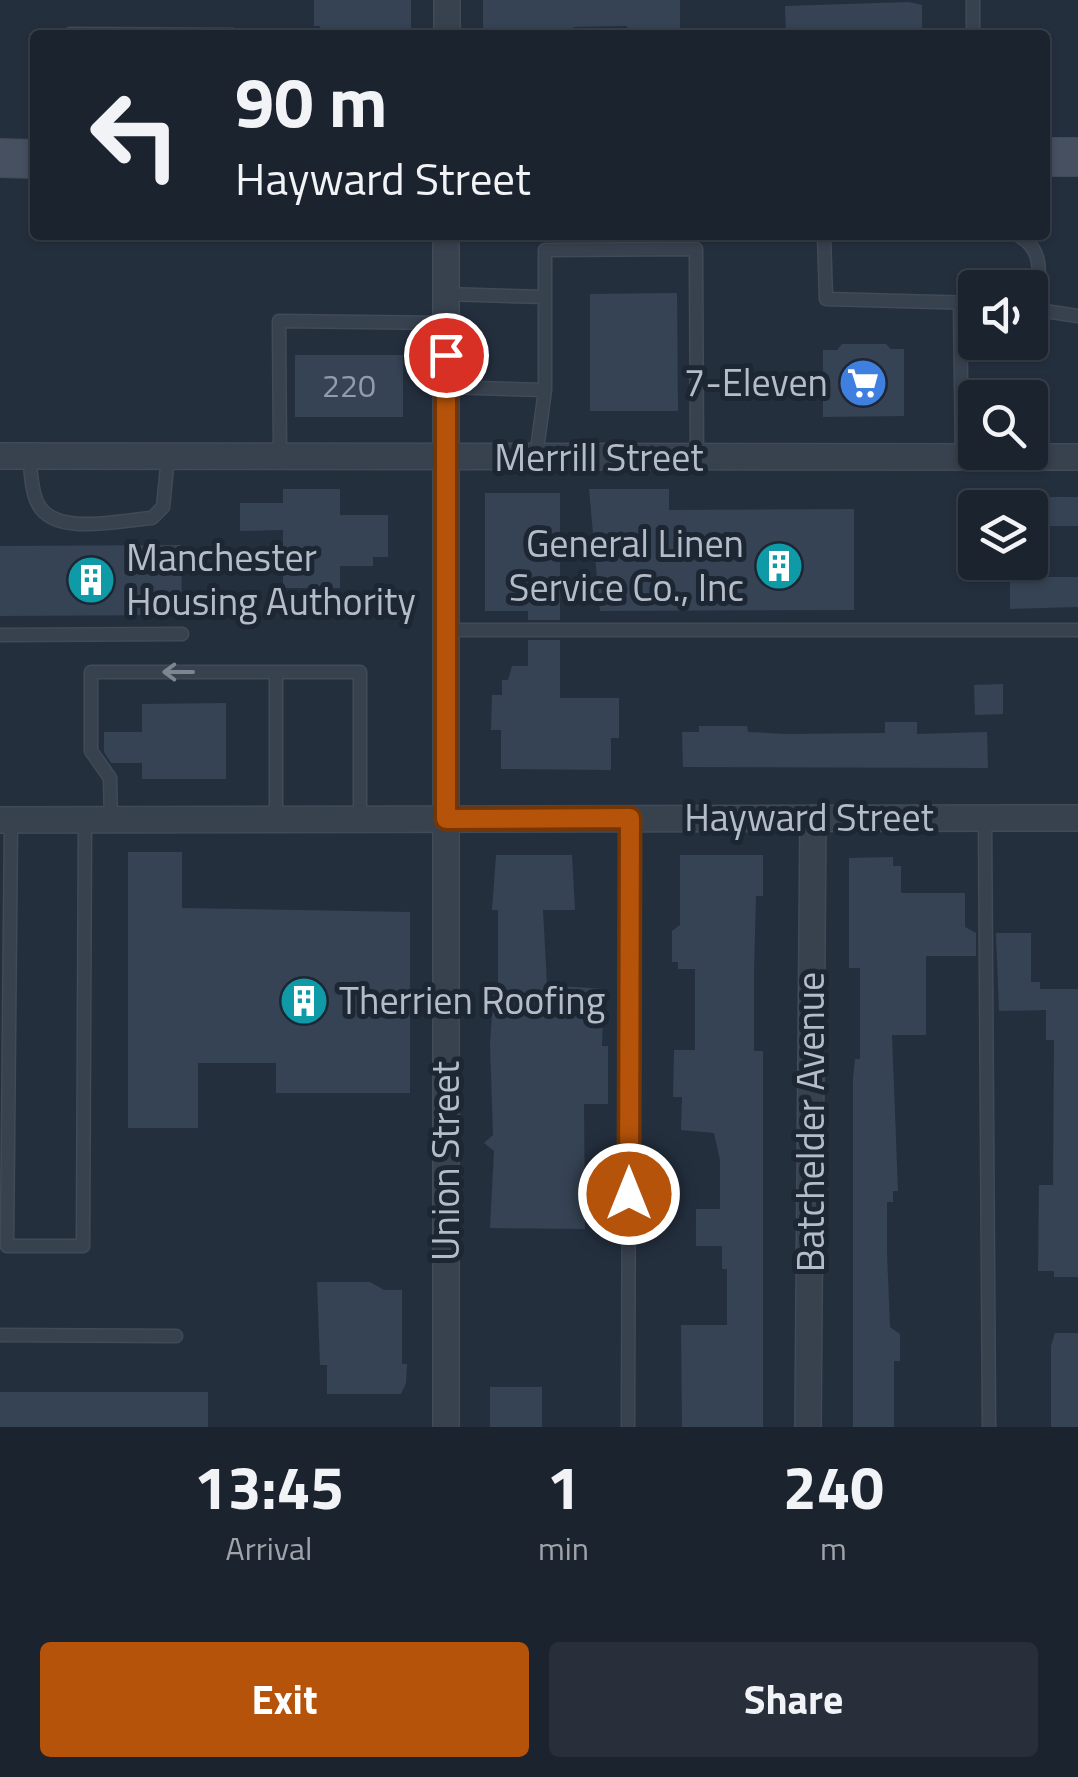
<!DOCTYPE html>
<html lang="en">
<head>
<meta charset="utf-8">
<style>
  body { margin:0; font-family:"Titillium Web",sans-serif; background:#282f3a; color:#f1f3f6; height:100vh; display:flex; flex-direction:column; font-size:38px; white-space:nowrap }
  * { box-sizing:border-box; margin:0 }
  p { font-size:32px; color:#a0a4aa }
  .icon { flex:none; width:55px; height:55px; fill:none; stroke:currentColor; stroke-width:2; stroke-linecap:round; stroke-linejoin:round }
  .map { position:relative; height:1427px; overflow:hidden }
  .drawer { display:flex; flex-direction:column; background:#1b232e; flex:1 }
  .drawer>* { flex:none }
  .guide { position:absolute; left:30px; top:30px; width:1020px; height:210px; border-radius:10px; box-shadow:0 2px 8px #0004,0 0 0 2px #39404a; background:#1b232e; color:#f1f3f6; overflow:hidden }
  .tools { position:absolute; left:958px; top:270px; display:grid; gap:20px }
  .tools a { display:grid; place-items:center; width:90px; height:90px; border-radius:10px; background:#1b232e; box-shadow:0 2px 8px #0004,0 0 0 2px #39404a; font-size:50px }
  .pin { position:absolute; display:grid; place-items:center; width:85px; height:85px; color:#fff; margin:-42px; border:5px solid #fff; border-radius:50%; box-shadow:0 2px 10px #0007 }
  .me { position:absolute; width:110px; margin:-55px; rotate:0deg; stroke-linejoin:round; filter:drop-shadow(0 0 8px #0008) }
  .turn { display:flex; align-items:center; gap:35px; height:210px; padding:0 40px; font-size:45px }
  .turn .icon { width:130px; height:130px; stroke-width:2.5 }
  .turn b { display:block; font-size:70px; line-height:85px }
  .eta { display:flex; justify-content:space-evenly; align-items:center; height:170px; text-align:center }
  .eta b { font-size:60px; font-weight:700; line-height:70px }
  .button { display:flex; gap:20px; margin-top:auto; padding:20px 40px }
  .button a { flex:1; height:115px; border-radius:10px; background:#b45309; color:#fff; font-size:40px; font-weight:700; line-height:115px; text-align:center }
  .button a+a { background:#282f3a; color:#f1f3f6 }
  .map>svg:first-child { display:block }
</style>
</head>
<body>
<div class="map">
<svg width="1078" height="1427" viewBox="0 0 1078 1427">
  <rect width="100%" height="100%" fill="#242f3e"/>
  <path fill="#364354" d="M314,0H411V35H320V26H314Z
    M483,0H680V29L677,35H628L627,26L574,27V34L483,35Z
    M909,2L922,5V35H786L785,6Z
    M677,293L678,411H590V294Z
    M842,344H886L891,349H904V416L823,417V350H837Z
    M295,355H403V417H295Z
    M283,489H340V515H388V557H373V566H340V588H283V530L240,531V503H283Z
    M589,489H669V510L854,509V610L600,611Z
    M485,493H560V620H528V611H485Z
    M1030,497H1078V526H1030Z
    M181,545L182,615L0,616V546Z
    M1010,577H1078V607L1010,609Z
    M528,640H560V698H619V738H611V770L501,769V730H491L492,695H502V680H508L512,666H528Z
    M1003,684V714L975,715L974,685Z
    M226,703V779H142V763H111L104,752V732H142V704Z
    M885,722H917V734L987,732L988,768L683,767L682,732H699V726H747L748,732L788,734L885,733Z
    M128,852H182V908L410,912V1093H276V1063H198V1128H128Z
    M496,855H572L575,910H543L547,985L604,989L602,1046H608V1104H584L585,1229L490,1228L494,1151L484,1143L493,1135L490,1045L494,982H498V910H492Z
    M680,855H763V896H756L754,971V1051H763V1427H682L681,1325H727V1269H722V1246H696V1209H720V1160L714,1133L681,1130L682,1097H673L674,1050H695V969H678V962H672V931L680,925Z
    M893,857V866H901V893H965V927L976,933V956H926V1035H892L898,1191H893V1202H887V1252L890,1327L900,1334V1361H894V1427H853V1078L855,1059H860V968H849V858Z
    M996,933H1031V982H1040V989H1078V1277H1054V1271H1038L1039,1185H1053L1054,1040H1046V1010L999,1011Z
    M317,1282H370L384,1290H402V1364H407L406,1383L401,1394H327V1365H320Z
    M1055,1333H1078V1427H1051V1346Z
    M490,1387H542V1427H490Z
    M0,1392H208V1427H0Z"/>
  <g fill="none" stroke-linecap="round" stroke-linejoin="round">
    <g stroke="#414a57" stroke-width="15">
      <path id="lane" d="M973,0V35
        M70,34L233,35
        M824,235L826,299L975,303
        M1017,235C1047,249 1038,281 1037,309
        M446,294L545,297V390L446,387
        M545,297V250L696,249L697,457
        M960,302L962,457
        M1032,309L1078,316
        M29,456C31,471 31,491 38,504C55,537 121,520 152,518L163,507L168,457
        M280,457L279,321L446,323
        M536,457L545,390
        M447,630H1078
        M0,635L182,634
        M276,672V819
        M985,818L989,1427
        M111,819L110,778L91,751V672H360V819
        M11,820L7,1246H83L85,819
        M0,1335L176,1336
        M628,1427L630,818"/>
    </g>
    <g stroke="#414a57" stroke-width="28">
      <path id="street" d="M447,35V0
        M0,456L1078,457
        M0,820L1078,818
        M446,1427V235
        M808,1427L813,818"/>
    </g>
    <g stroke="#414a57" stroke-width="40">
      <path id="secondary" d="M1045,157H1078
        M0,158L35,159"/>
    </g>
    <use href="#lane" stroke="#38414e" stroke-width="12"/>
    <use href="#street" stroke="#38414e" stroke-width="25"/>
    <use href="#secondary" stroke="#465061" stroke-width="38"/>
  </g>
  <defs><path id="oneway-shaft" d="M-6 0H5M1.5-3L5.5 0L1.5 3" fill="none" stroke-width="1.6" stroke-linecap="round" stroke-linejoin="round" transform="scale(2.5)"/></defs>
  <use stroke="#7c8592" href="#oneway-shaft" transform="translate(178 672) rotate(-180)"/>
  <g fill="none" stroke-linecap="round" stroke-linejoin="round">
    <g stroke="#753606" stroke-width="25">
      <path id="route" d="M446,355V819L630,818L629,1194"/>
    </g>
    <use href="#route" stroke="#b45309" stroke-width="18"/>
  </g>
  <defs>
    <g id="supermarket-disc" transform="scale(2.5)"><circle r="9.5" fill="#3f7fe0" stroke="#1d2633"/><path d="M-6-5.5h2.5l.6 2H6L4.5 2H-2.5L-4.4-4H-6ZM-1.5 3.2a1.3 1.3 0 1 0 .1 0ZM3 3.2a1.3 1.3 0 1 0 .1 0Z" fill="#fff"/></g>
    <g id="building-disc" transform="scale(2.5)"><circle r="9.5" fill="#0f9aa8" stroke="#1d2633"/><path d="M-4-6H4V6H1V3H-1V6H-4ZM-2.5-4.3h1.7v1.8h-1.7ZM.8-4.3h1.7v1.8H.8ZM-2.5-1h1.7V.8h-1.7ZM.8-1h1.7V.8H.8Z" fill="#fff"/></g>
  </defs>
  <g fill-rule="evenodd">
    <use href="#supermarket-disc" x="863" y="383"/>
    <use href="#building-disc" x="779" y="566"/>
    <use href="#building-disc" x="91" y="580"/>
    <use href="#building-disc" x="304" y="1001"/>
  </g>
  <g text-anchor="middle" stroke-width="10" stroke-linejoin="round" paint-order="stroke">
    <g font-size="32" fill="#929caa">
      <text x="349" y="397">220</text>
    </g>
    <g font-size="38" fill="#b4bcc9" stroke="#1d2633" text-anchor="end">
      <text x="828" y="396">7-Eleven</text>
      <text x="744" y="557">General Linen<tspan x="744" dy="44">Service Co., Inc</tspan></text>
      <text x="126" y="571" text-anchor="start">Manchester<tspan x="126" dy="44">Housing Authority</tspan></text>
      <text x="339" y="1014" text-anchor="start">Therrien Roofing</text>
    </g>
    <g font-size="38" fill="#b4bcc9" stroke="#1d2633">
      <text x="599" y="471">Merrill Street</text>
      <text x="809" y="831">Hayward Street</text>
      <text transform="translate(811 1122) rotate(-90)" y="13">Batchelder Avenue</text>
      <text transform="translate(446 1161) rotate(-90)" y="13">Union Street</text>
    </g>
  </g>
</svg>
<div class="tools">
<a><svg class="icon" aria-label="sound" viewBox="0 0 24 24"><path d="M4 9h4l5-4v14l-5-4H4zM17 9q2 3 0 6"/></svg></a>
<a><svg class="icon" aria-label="search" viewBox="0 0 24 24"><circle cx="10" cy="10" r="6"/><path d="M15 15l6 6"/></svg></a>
<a><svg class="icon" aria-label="layers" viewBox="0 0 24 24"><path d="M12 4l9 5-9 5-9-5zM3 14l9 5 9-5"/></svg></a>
</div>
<div class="pin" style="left:446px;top:355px;background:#d93025"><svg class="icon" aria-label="arrive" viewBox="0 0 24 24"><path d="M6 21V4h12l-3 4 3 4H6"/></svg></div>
<svg class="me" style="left:629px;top:1194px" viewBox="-20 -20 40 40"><circle r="17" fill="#b45309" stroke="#fff" stroke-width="3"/><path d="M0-11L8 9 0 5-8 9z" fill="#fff"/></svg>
<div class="guide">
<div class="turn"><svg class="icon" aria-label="left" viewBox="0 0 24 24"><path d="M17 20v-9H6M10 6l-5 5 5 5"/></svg><div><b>90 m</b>Hayward Street</div></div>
</div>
</div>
<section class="drawer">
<div class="eta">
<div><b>13:45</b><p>Arrival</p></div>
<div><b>1</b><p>min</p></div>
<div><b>240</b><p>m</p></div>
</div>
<div class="button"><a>Exit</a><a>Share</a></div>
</section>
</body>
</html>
